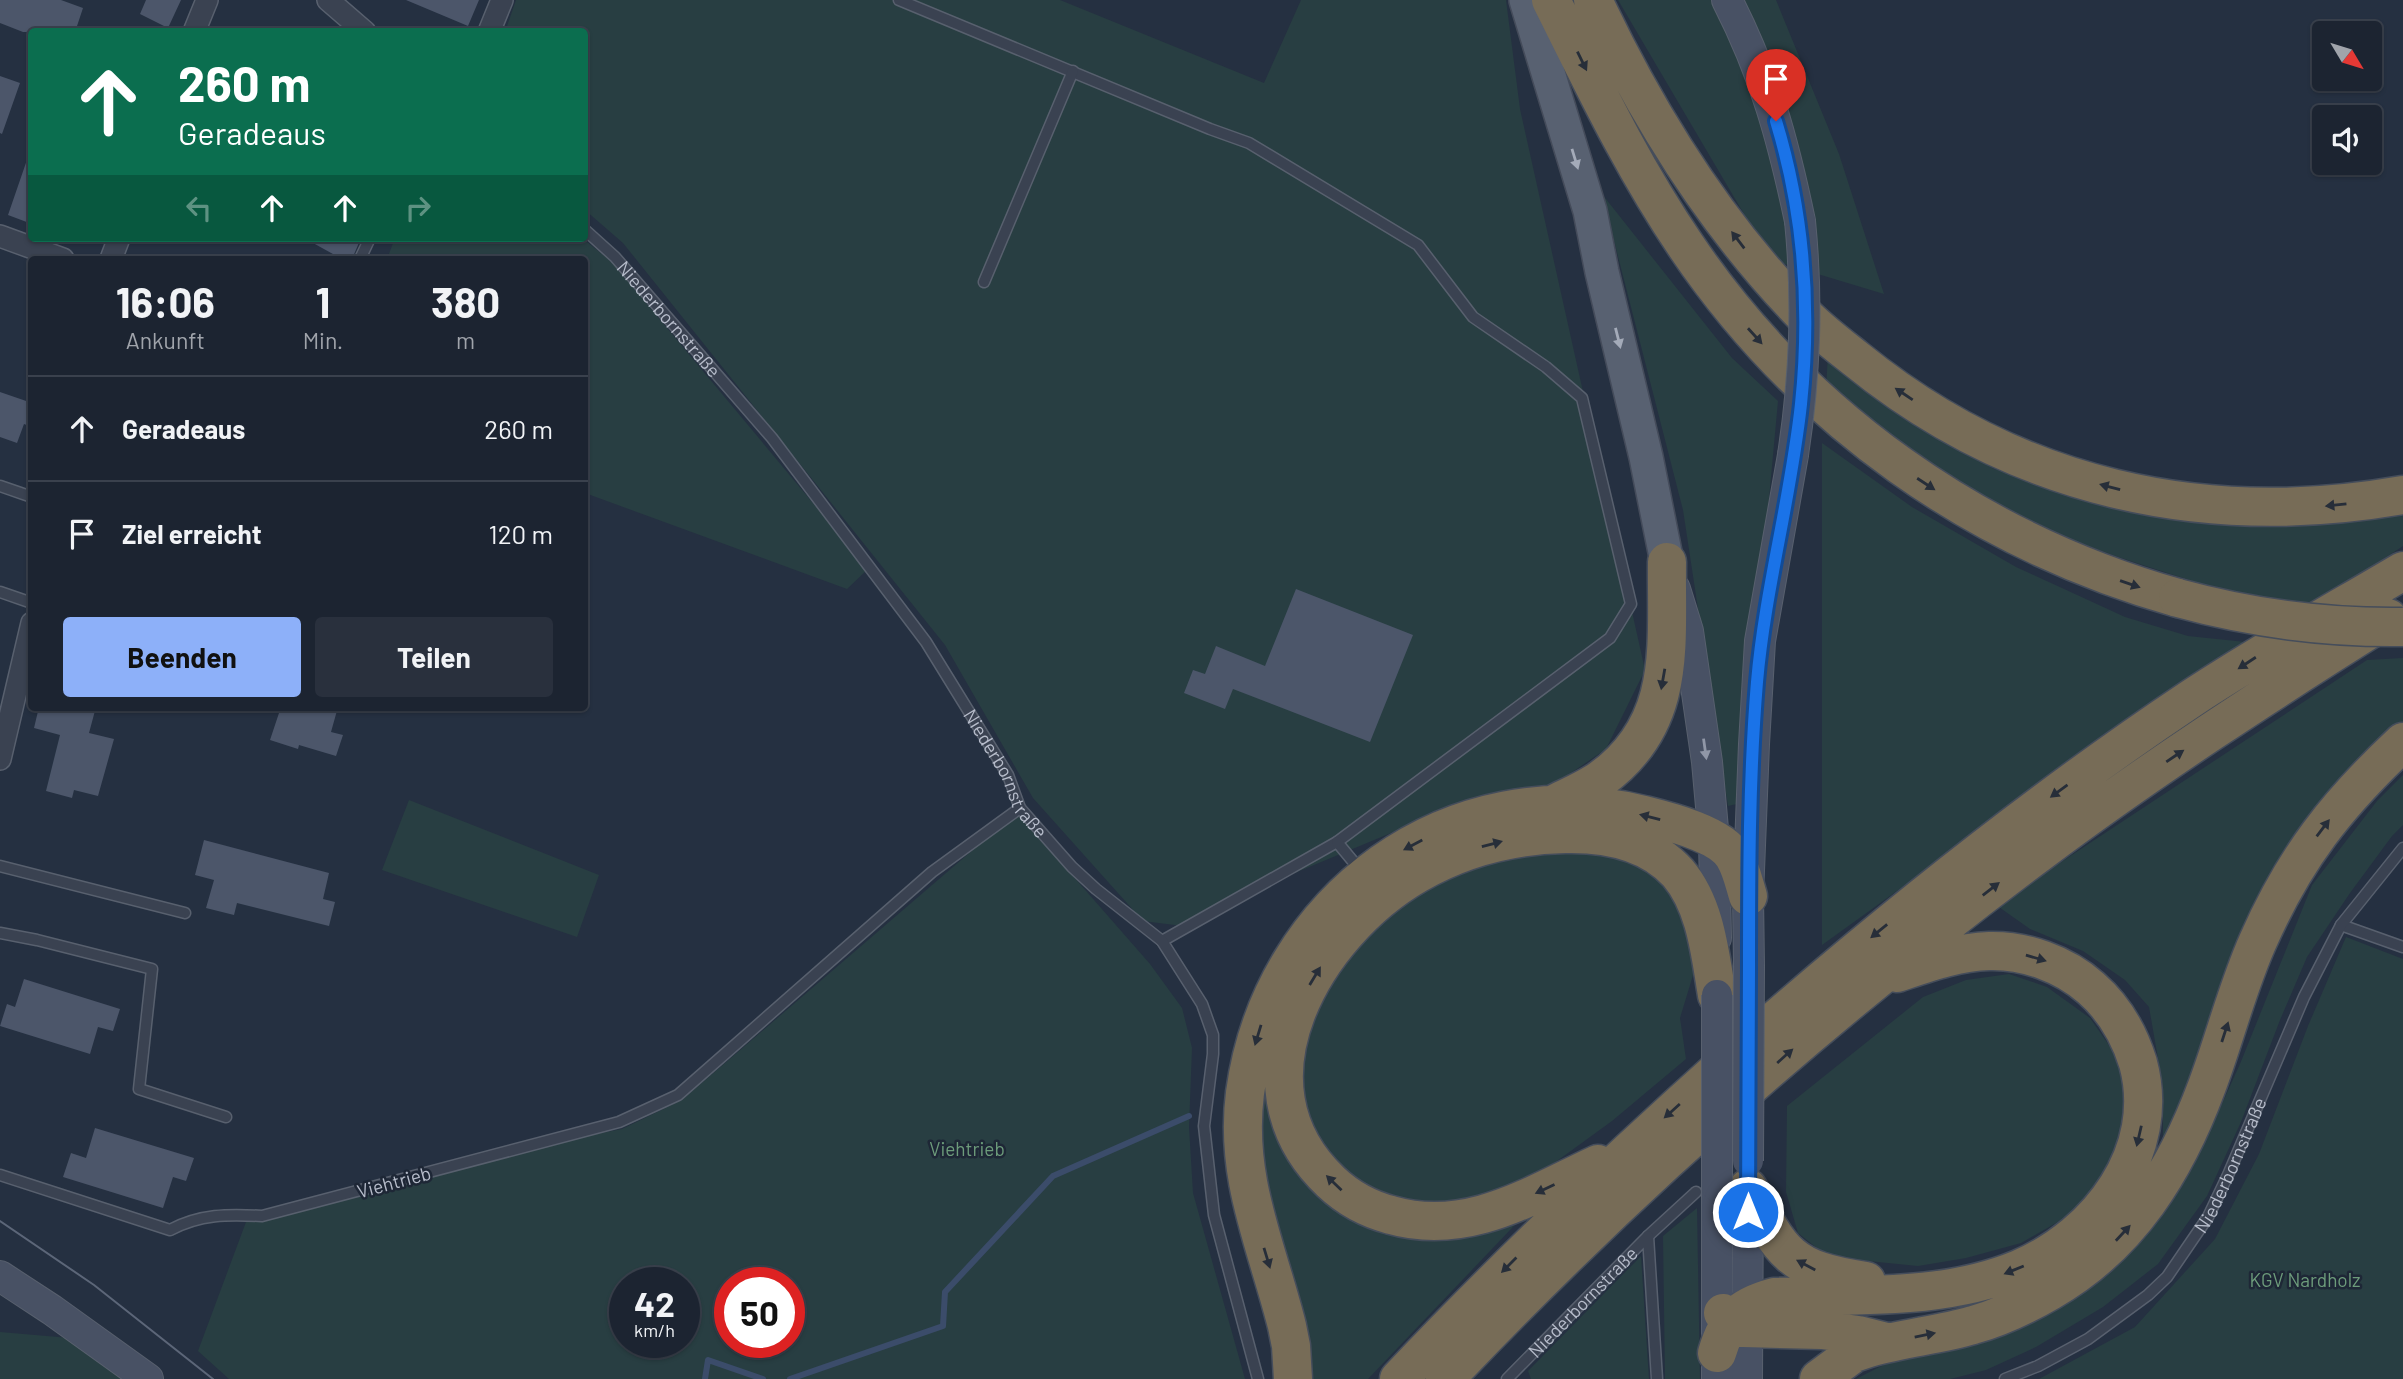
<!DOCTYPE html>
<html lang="de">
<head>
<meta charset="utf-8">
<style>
  body { margin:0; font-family:Barlow,sans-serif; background:#29303d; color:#f1f3f6; height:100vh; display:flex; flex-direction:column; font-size:26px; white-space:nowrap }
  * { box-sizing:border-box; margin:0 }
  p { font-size:23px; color:#a0a4ab }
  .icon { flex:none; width:38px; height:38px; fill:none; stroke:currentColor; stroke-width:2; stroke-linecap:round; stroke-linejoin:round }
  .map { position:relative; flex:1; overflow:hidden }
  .side { position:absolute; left:28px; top:256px; width:560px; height:455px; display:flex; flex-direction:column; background:#1c2431; border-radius:7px; box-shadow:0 2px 5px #0004,0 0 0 2px #3a414d }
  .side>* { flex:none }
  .guide { position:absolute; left:28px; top:28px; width:560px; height:214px; border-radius:7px; box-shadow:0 2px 5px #0004,0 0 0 2px #3a414d; background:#0b6e4f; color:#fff; overflow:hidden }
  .needle { width:46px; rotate:128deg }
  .controls { position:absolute; left:2312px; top:21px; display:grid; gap:14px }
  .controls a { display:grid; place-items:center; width:70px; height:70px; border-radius:7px; background:#1c2431; box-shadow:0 2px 5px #0004,0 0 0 2px #3a414d; font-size:35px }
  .speed { position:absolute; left:609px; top:1267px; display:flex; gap:14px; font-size:35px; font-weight:700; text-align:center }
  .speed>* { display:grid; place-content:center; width:91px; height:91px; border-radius:50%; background:#1c2431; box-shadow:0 2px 5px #0004,0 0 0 2px #3a414d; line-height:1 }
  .speed small { font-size:18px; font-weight:400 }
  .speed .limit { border:10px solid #d22; background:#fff; color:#111 }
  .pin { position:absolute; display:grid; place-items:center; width:60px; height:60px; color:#fff; margin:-72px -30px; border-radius:50% 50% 50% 0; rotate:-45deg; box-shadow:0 0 7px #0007 }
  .pin .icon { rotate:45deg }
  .me { position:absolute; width:77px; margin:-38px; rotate:0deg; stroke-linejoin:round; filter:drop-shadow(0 0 5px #0008) }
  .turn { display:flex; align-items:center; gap:24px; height:147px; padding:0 35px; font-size:32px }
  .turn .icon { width:91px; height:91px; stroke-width:2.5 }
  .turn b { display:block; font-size:49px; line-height:60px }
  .lanes { display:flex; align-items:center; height:66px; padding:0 35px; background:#0003; justify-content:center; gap:35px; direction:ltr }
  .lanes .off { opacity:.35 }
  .eta { display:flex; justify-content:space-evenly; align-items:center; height:119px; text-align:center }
  .eta b { font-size:42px; font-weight:700; line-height:49px }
  .button { display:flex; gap:14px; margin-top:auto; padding:14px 35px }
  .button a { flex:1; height:80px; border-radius:7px; background:#8db0f9; color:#111; font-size:28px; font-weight:700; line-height:80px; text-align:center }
  .button a+a { background:#29303d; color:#f1f3f6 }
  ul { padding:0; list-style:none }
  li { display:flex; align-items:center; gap:21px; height:105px; padding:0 35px; border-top:2px solid #3a414d }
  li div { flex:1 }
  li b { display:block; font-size:26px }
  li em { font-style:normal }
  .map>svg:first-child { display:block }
</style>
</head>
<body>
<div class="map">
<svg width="2403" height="1379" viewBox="0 0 2403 1379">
  <rect width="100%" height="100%" fill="#253041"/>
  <path fill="#283e42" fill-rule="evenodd" d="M516,0H1060L1264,83L1301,0H1506L1520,109L1645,670L1606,749L1546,790L1415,823L1242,895L1183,926L1143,921L1033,798L945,645L623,243L585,210L584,32H505Z
    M1618,0H1776L1839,154L1884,294L1771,260Z
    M1602,194L1732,358L1778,401L1764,553L1742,680L1741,803L1728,806L1683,510Z
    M395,238H582L612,262L868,569L847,589L585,493L584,259H387Z
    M1828,353L1994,469L2200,519L2403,516V546L2315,604L2229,593L2118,557L2042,529L1957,485L1826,391Z
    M1822,443L1912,507L2016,567L2125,617L2188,636L2255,643L2116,733L1822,945Z
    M2403,658V727L2310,826L2163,1150V1087L2149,1007L2125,980L2083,951L2030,929L1996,905L2367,660Z
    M2403,775V825L2392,836L2350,893L2307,957L2280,1020L2241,1122L2207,1196L2158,1264L2103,1307L2036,1347L1986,1370L1950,1379H1856L1897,1358L2112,1269L2160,1219L2194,1165L2240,1064L2312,885L2377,801Z
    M409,800L599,875L577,937L382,870Z
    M1017,812L1150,964L1182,1008L1192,1048L1189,1127L1193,1193L1245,1379H229L198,1351L246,1222L501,1153L622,1129L682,1100ZM625,1283H684V1342H625ZM730,1283H789V1342H730Z
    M1565,845L1619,856L1649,868L1665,885L1683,917L1697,962L1680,1018L1686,1059L1612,1121L1535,1177L1478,1203L1379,1202L1316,1141L1298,1099L1301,1015L1364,932L1434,878Z
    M2346,937L2403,959V1379H2039L2135,1327L2215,1239L2259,1154L2308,1026Z
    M2009,974L2047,987L2090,1018L2111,1048L2122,1076L2126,1124L2106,1177L2070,1215L2021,1243L1966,1258L1918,1266L1828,1257L1798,1233L1786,1192L1787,1106L1923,997L1966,980Z
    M1265,1055L1338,1203L1532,1207L1368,1379H1303L1255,1141Z
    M1697,1208L1700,1379H1665L1663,1236Z
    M1641,1256L1649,1379H1531L1528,1371Z
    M0,1332L70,1338L125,1379H0Z"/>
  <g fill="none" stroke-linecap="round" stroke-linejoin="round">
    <path stroke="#3b4c6a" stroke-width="6" d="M705,1379L708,1360L763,1379
      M790,1379L943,1326L945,1292L1053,1176L1189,1116"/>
  </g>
  <path fill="#4c566a" d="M0,0H61L83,8L75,32H23L0,23Z
    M146,0H181L168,28L140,14Z
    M406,0H479L468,26Z
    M0,76L20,83L2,134L0,133Z
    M29,154L32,155V224L8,215Z
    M304,238H361L352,259H342Z
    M0,392L32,403V427L24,424L17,443L0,437Z
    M1296,589L1413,635L1370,742L1233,689L1225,709L1184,693L1193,670L1205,674L1216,646L1265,666Z
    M39,707H96L89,733L114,739L98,796L74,790L72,798L46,791L60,735L34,728Z
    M281,707H338L331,732L343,735L336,756L299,745L298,749L270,740Z
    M204,840L329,873L323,899L335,902L329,926L237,903L234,915L206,908L214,880L195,875Z
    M24,979L120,1009L113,1031L98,1027L90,1054L0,1026L7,1004L15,1007Z
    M95,1128L194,1158L186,1181L173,1177L163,1208L63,1177L71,1153L86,1158Z"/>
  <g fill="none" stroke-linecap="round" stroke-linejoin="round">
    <g stroke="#58606e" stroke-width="13">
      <g id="service">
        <path d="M899,0L1210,129L1249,143L1418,245L1473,317L1546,367L1582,398L1631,604L1610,638L1337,842L1162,941"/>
        <path id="s1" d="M584,229L615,257L772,438L926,642L1008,775L1020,808L1072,867L1096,889L1162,941L1202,1004L1213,1035V1054L1204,1126L1214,1215L1258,1379"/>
        <path d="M360,259L370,238"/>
        <path d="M984,282L1073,71"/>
        <path d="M0,486L32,497"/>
        <path d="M0,592L32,603"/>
        <path d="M1337,842L1356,865"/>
        <path d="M0,866L185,913"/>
        <path d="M2341,925L2403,947"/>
        <path d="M0,933L37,940L152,969L139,1089L226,1117"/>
        <path d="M0,1175L170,1230C200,1214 228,1214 262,1216L619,1122L678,1095L932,872L1020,808"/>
        <path d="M1648,1236L1696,1192"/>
        <path id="s2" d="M1507,1379L1648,1236L1657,1379"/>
        <path id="s3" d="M2005,1379L2038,1366L2088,1339L2148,1295L2167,1277L2208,1217L2228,1175L2304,997L2341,925L2403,848"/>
      </g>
    </g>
    <g stroke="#58606e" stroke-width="24">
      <path id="minor" d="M328,0L365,32
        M194,32L207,0
        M489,32L502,0
        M0,236L63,259
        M111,259L119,238
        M0,759L32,623"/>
    </g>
    <g stroke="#58606e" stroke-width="32">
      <path id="secondary" d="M1727,0C1765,74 1783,140 1800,221
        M1675,589L1688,631L1707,762L1714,840L1716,938
        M1749,966L1748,896L1754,744L1760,641L1793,455
        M1717,1187V1379
        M0,1276L52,1310L148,1379
        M1747,1379L1748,1190"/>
    </g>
    <g stroke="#444b5a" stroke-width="36">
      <path id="primary" d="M1526,0L1590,211L1602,272L1646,457L1667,562"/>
    </g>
    <g stroke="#454d5b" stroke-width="41">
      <path id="motorway" d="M1551,0C1593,84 1633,168 1686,246C1803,419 1977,541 2178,598
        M1593,0C1646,113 1713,221 1800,311C1817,329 1837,344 1856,359C2015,488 2203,530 2403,495
        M1554,804C1570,796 1587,789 1601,779C1678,723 1666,646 1667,562
        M1598,1164C1531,1195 1468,1237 1391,1215C1368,1209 1348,1198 1331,1182C1226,1083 1315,933 1417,874C1462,848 1513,835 1565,834C1606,833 1649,841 1678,873C1706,906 1710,954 1717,995
        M1748,1188C1781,1254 1790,1270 1866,1281
        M1723,1313L1730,1321L1743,1328L1822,1330L1858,1335L1886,1342
        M1717,1353C1727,1319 1740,1306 1774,1297C1856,1294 1942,1301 2019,1269C2099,1235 2162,1151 2138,1063C2129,1034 2114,1008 2091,988C2064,964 2025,950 1989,951C1957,952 1927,963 1897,973
        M1293,1379L1291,1346L1287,1326C1267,1246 1234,1178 1245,1093C1271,900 1452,766 1644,815C1668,821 1721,834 1734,857C1741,868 1744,883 1748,896
        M1399,1379C1504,1268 1612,1165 1726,1063C1874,932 2027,808 2192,698C2260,653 2332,613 2403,571
        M1445,1379C1627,1187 1827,1011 2039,853C2151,769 2270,692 2388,618
        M1819,1379L1854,1353L1869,1348C1903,1338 1939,1335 1973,1325C1999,1318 2026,1305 2050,1291C2130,1245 2176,1170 2207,1086C2225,1038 2237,988 2258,941C2295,857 2337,804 2403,742"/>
    </g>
    <use href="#service" stroke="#3a4251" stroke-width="10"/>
    <use href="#minor" stroke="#3a4251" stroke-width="21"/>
    <use href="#secondary" stroke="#485164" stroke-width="30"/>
    <use href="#primary" stroke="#586171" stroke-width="33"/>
    <use href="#motorway" stroke="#776c57" stroke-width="38"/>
    <path stroke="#5c6678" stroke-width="2" d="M0,1221L94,1285L213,1379"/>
    <g stroke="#58606e" stroke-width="32" stroke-linecap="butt">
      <path id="secondary-bridge" d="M1793,455C1805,375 1808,302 1800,221
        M1717,995V1187
        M1748,1161L1749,966"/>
    </g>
    <g stroke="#454d5b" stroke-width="41" stroke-linecap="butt">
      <path id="motorway-bridge" d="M2178,598C2251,618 2327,628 2403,627"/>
    </g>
    <use href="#secondary-bridge" stroke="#485164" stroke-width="30"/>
    <use href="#motorway-bridge" stroke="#776c57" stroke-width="38"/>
  </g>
  <defs><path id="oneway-solid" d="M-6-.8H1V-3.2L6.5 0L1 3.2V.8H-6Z" transform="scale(1.75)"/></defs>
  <g fill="#272e39">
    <use href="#oneway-solid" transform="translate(1582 61) rotate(64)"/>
    <use href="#oneway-solid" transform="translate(1738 240) rotate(-127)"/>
    <use href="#oneway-solid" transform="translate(1755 336) rotate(48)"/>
    <use href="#oneway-solid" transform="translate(1904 394) rotate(-146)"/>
    <use href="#oneway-solid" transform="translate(1926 484) rotate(33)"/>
    <use href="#oneway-solid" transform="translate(2110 487) rotate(-165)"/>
    <use href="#oneway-solid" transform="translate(2336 505) rotate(174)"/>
    <use href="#oneway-solid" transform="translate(2130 584) rotate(19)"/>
    <use href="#oneway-solid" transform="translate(2247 663) rotate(147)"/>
    <use href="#oneway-solid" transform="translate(1663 679) rotate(100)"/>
    <use href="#oneway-solid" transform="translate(2175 756) rotate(-34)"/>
    <use href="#oneway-solid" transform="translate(2059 791) rotate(144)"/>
    <use href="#oneway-solid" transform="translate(1650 817) rotate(-166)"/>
    <use href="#oneway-solid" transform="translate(2323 828) rotate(-53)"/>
    <use href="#oneway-solid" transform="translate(1492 844) rotate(-15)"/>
    <use href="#oneway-solid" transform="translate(1413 845) rotate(152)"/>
    <use href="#oneway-solid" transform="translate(1991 889) rotate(-38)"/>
    <use href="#oneway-solid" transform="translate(1879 931) rotate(141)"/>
    <use href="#oneway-solid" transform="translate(2036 958) rotate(16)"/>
    <use href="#oneway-solid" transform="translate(1315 976) rotate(-59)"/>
    <use href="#oneway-solid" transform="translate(2225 1032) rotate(-72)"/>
    <use href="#oneway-solid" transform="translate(1258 1035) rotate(107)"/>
    <use href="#oneway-solid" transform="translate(1785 1056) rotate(-42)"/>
    <use href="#oneway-solid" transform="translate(1672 1111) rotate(138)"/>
    <use href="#oneway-solid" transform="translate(2139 1136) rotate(103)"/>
    <use href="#oneway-solid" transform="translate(1334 1183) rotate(-136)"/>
    <use href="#oneway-solid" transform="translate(1545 1189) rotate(155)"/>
    <use href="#oneway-solid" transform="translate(2123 1233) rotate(-47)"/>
    <use href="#oneway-solid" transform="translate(1267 1258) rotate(73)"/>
    <use href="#oneway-solid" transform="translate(1509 1265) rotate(135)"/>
    <use href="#oneway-solid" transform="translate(1806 1265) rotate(-152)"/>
    <use href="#oneway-solid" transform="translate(2014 1270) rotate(158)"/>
    <use href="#oneway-solid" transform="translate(1925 1335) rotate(-11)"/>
  </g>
  <g fill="#a4abb9">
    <use href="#oneway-solid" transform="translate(1575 159) rotate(73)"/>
    <use href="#oneway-solid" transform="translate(1618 338) rotate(76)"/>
  </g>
  <use fill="#9097a7" href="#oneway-solid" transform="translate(1705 749) rotate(82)"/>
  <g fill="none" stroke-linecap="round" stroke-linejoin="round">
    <g stroke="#114b97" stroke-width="18">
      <path id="route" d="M1748,1212C1748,1131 1749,1050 1749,969C1749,874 1749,778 1757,682C1765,589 1791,498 1801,404C1811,308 1804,213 1776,121"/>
    </g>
    <use href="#route" stroke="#1a73e8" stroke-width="12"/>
  </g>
  <g text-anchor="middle" stroke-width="5" stroke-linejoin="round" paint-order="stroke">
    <g font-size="19" fill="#b7bdcb" stroke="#1e2736">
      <text dy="7" stroke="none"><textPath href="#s1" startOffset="124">Niederbornstraße</textPath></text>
      <text dy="7" stroke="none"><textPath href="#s1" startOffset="691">Niederbornstraße</textPath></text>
      <text dy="7" stroke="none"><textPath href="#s3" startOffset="322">Niederbornstraße</textPath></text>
      <text transform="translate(394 1182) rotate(-15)" y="7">Viehtrieb</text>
      <text dy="7" stroke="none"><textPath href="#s2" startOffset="108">Niederbornstraße</textPath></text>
    </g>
    <g font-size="19" fill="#6d9c7b" stroke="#1e2736">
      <text x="967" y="1156">Viehtrieb</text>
      <text x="2305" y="1287">KGV Nardholz</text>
    </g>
  </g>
</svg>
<div class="controls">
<a><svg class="needle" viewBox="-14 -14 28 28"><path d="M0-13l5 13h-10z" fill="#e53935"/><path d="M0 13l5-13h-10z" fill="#a0a4ab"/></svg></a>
<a><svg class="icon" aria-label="sound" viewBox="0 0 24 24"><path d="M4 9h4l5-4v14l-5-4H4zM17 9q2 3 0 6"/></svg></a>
</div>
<div class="speed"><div>42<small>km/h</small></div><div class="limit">50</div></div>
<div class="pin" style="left:1776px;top:121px;background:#d93025"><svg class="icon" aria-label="arrive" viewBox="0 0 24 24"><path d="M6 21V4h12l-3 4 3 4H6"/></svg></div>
<svg class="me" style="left:1748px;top:1212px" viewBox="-20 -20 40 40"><circle r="17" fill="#1a73e8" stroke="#fff" stroke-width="3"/><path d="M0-11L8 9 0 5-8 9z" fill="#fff"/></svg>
<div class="guide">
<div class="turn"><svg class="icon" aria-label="ahead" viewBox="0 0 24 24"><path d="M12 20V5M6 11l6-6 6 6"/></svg><div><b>260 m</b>Geradeaus</div></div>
<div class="lanes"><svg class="icon off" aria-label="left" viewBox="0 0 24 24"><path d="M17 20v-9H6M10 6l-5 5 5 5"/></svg><svg class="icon" aria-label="ahead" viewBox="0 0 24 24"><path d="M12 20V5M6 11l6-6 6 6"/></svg><svg class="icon" aria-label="ahead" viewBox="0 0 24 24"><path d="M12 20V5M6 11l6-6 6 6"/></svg><svg class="icon off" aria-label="right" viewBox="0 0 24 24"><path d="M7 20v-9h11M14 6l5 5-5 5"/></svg></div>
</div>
<section class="side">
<div class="eta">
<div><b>16:06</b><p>Ankunft</p></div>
<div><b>1</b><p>Min.</p></div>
<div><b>380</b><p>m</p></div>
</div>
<ul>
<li><svg class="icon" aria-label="ahead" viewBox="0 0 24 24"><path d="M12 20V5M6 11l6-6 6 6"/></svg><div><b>Geradeaus</b></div><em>260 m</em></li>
<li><svg class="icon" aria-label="arrive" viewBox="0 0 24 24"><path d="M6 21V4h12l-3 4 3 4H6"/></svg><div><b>Ziel erreicht</b></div><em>120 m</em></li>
</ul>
<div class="button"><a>Beenden</a><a>Teilen</a></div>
</section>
</div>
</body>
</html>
